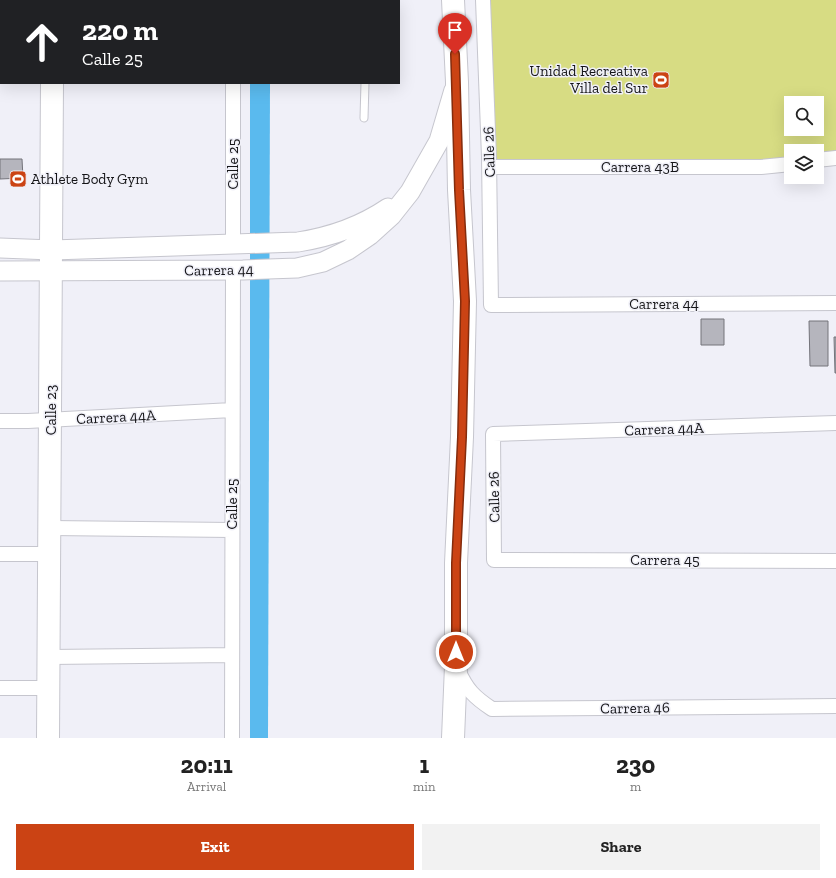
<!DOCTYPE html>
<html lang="en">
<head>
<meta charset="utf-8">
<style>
  body { margin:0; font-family:"Zilla Slab",serif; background:#f2f2f2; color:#222; height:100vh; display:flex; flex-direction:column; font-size:15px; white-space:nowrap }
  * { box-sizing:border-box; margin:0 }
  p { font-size:13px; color:#767676 }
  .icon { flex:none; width:22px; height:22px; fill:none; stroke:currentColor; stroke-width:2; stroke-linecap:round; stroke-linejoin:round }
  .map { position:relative; height:738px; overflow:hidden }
  .panel { display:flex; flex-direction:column; background:#fff; flex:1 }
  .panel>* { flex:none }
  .banner { position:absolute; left:0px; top:0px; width:400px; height:84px; box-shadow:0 4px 16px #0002; background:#202124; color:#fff; overflow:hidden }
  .fabs { position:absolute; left:784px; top:96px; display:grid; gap:8px }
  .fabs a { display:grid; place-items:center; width:40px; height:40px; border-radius:0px; background:#fff; box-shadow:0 4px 16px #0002; font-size:20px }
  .pin { position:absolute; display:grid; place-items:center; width:34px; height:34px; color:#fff; margin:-41px -17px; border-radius:50% 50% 50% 0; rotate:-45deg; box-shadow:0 0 4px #0007 }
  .pin .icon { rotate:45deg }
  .me { position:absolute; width:44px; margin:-22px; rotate:0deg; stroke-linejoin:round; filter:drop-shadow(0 0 3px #0008) }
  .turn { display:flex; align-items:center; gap:14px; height:84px; padding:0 16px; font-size:18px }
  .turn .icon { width:52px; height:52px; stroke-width:2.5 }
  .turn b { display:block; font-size:28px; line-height:34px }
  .eta { display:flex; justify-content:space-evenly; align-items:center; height:68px; text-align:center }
  .eta b { font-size:24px; font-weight:700; line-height:28px }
  .primary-button { display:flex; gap:8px; margin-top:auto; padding:8px 16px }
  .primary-button a { flex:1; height:46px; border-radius:0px; background:#cb4314; color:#fff; font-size:16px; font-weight:700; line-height:46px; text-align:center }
  .primary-button a+a { background:#f2f2f2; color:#222 }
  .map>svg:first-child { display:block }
</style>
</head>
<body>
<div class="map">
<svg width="836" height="738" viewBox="0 0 836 738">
  <rect width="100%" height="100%" fill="#f0f0f8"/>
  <path fill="#d7dc83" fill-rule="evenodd" d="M483,0H836V158L817,160V151H791V164L490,167ZM791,103H817V129H791Z"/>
  <path fill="#5abaee" d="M250,83H270L268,738H250Z"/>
  <path fill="#b5b5bd" stroke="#74747b" d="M0,159H22L23,178L0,179Z
    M701,319H724V345H701Z
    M809,321H828V366H810Z
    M834,337H836V373H835Z"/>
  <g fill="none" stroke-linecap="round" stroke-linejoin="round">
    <g stroke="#c6c6ce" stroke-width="9">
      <path id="lane" d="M366,1V0
        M364,118L365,83"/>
    </g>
    <g stroke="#c6c6ce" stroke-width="16">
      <path id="street" d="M483,0L489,157L491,305L836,303
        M234,1V0
        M0,2H1
        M817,160L836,158
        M490,167H761L791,164
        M233,245V83
        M0,421H28L232,410
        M836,423L493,434L494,560L836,561
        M50,528L232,530
        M0,554H49
        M49,657L232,655
        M458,670C467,690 474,697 492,709L836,706
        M0,688H48
        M232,738L233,270"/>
    </g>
    <g stroke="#c6c6ce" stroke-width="21">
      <path id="secondary" d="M0,248L52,250L298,242C330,237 360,227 388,208
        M0,271L243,270L297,268L323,262L348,250L370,235L391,216L410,192L439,141L454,90"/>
    </g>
    <g stroke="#c6c6ce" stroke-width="24">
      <path id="primary" d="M52,0V1
        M453,0L457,82L459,190L465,301L462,437L456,563V666L453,738
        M48,738L52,83"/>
    </g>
    <use href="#lane" stroke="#fff" stroke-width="7"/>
    <use href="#street" stroke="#fff" stroke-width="14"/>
    <use href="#secondary" stroke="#fff" stroke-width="19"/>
    <use href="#primary" stroke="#fff" stroke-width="22"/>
  </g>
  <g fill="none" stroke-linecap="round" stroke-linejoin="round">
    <g stroke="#842c0d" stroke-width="10">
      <path id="route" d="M455,54L459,190L465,301L462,437L456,563V652"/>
    </g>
    <use href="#route" stroke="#cb4314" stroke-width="7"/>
  </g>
  <defs>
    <g id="stadium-square" transform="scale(0.9)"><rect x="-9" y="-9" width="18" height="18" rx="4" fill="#cb4314" stroke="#f0f0f8"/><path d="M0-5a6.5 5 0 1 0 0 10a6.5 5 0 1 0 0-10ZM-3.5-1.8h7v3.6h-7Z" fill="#fff"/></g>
  </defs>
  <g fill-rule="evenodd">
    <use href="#stadium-square" x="661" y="80"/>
    <use href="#stadium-square" x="18" y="179"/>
  </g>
  <g text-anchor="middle" stroke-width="3" stroke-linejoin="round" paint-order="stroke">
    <g font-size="15" fill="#151518" stroke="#f0f0f8" text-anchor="end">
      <text x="648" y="76">Unidad Recreativa<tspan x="648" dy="17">Villa del Sur</tspan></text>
      <text x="31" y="184" text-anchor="start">Athlete Body Gym</text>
    </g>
    <g font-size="15" fill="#151518" stroke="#f0f0f8">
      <text transform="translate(489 152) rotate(-92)" y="5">Calle 26</text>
      <text transform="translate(233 164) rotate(-90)" y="5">Calle 25</text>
      <text x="640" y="172">Carrera 43B</text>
      <text transform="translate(219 270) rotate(-1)" y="5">Carrera 44</text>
      <text x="664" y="309">Carrera 44</text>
      <text transform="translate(51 410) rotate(-90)" y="5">Calle 23</text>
      <text transform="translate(116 417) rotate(-3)" y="5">Carrera 44A</text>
      <text transform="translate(664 429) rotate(-2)" y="5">Carrera 44A</text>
      <text transform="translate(494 497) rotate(-91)" y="5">Calle 26</text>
      <text transform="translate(232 504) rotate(-90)" y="5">Calle 25</text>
      <text x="665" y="565">Carrera 45</text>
      <text transform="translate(635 708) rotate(-1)" y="5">Carrera 46</text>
    </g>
  </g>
</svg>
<div class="fabs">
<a><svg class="icon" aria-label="search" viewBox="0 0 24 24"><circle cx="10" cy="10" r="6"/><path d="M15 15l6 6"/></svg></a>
<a><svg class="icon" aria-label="layers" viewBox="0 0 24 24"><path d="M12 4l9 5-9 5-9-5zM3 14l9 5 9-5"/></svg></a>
</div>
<div class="pin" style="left:455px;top:54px;background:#d93025"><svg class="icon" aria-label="arrive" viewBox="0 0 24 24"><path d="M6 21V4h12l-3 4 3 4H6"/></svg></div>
<svg class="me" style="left:456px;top:652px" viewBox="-20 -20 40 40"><circle r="17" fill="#cb4314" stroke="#fff" stroke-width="3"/><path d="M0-11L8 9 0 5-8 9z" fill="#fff"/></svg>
<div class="banner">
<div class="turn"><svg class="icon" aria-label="ahead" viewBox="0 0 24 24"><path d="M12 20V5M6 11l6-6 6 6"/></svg><div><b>220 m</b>Calle 25</div></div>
</div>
</div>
<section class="panel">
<div class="eta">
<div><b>20:11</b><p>Arrival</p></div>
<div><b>1</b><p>min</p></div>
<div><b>230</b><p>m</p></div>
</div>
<div class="primary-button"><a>Exit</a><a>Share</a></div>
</section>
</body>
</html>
